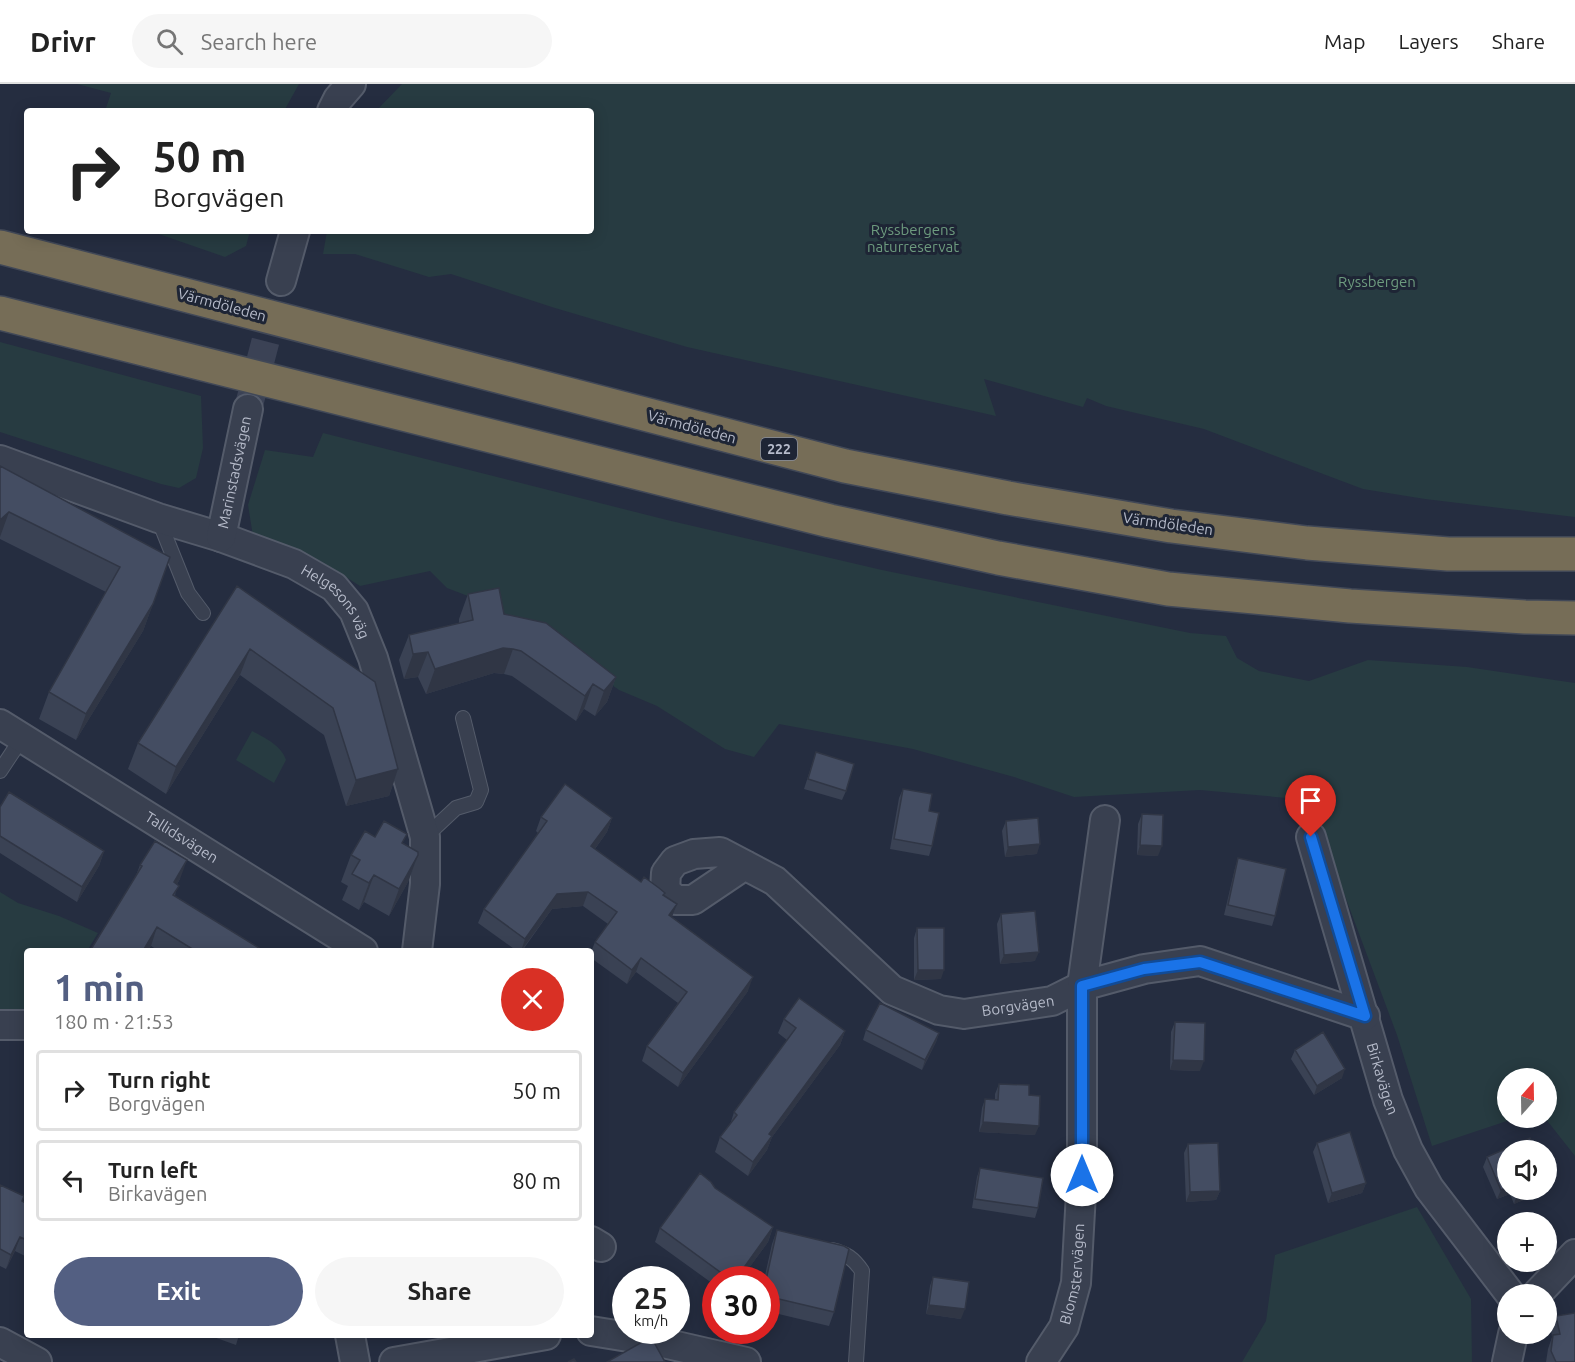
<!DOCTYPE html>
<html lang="en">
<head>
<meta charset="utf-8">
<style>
  body { margin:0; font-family:Ubuntu,sans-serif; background:#f6f6f6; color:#222; height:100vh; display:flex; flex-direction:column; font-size:22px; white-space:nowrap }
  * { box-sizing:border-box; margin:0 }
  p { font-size:20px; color:#767676 }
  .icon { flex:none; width:33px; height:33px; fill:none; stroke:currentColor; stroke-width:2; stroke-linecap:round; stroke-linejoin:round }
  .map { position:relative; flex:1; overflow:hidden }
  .panel { position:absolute; left:24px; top:864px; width:570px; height:390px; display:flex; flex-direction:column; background:#fff; border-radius:6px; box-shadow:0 3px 15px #0003 }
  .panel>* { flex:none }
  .hud { position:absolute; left:24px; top:24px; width:570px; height:126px; border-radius:6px; box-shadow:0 3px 15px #0003; background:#fff; color:#222; overflow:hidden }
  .needle { width:39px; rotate:20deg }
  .controls { position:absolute; left:1497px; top:984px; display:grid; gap:12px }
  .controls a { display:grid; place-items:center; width:60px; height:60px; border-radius:50%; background:#fff; box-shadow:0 3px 15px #0003; font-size:30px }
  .speed { position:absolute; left:612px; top:1182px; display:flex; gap:12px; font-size:30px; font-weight:700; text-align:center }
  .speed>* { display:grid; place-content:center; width:78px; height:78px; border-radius:50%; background:#fff; box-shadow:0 3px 15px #0003; line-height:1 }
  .speed small { font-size:15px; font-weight:400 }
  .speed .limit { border:9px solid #d22; background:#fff; color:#111 }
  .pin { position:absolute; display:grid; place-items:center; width:51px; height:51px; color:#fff; margin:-62px -26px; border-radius:50% 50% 50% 0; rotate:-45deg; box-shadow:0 0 6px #0007 }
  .pin .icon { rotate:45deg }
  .me { position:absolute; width:66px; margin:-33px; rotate:0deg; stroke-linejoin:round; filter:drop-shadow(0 0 4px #0008) }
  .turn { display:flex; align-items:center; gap:21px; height:126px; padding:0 30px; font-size:27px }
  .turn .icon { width:78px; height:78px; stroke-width:2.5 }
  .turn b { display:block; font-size:42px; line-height:51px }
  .round { display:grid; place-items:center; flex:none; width:63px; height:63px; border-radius:32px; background:#f6f6f6 }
  .summary { display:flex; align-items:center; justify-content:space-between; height:102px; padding:0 30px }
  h1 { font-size:36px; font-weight:700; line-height:45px; color:#535f82 }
  .primary-button { display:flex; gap:12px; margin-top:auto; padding:12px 30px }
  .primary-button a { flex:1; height:69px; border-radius:36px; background:#535f82; color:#fff; font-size:24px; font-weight:700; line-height:69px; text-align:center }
  .primary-button a+a { background:#f6f6f6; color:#222 }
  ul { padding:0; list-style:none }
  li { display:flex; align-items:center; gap:18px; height:81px; margin:0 12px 9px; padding:0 18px; border:3px solid #e0e0e0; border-radius:6px }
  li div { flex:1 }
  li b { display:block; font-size:22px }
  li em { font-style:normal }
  header { display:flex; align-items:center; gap:36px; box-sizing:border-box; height:84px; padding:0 30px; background:#fff; border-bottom:2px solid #e0e0e0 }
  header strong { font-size:28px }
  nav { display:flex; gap:33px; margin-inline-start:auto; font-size:21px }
  .search { width:420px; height:54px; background:#f6f6f6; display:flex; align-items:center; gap:15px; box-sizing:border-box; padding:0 21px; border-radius:33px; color:#767676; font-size:22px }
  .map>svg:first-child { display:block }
</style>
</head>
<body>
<header>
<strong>Drivr</strong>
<div class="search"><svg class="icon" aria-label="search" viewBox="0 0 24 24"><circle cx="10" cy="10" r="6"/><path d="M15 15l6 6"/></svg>Search here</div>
<nav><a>Map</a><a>Layers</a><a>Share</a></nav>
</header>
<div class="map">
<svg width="1575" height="1278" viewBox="0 0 1575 1278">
  <rect width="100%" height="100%" fill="#252d40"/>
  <path fill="#273b41" d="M77,0H299L284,27H105L111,9Z
    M402,0H1575V433L1425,415L1363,405L1204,345L1106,322L1087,314L1083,323L984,295L996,332L687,263L555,224L451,190L429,193L355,170H323L327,147H591V27H376Z
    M150,147H250L246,162L225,173Z
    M0,258L201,312L203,364L196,394L179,404L161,400L0,348Z
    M323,349L667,436L882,486L1190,549L1226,552L1237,574L1259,587L1309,597L1368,576L1467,583L1575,599V1072L1545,1034L1546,994H1508V1034H1516L1432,1062L1397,951L1309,716L1200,706L1074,713L1014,693L913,665L779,640L754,673L725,665L657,622L619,606L541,551L468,512L447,504L430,487L360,502L322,478L253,452L248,421L265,366L313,373Z
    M252,647C265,654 282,662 286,676L274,699L236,676Z
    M0,808L18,819L59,832L98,849L87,867H27V928H0Z
    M1417,1123L1471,1215L1472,1278H1242L1266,1237L1275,1171Z"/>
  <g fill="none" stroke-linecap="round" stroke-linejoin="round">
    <path stroke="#3b4255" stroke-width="28" stroke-dasharray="28 14" stroke-linecap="butt" d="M248,325L281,197"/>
    <g stroke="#545b6a" stroke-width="16">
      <path id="lane" d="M158,434L188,509L203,529
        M0,687L22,654
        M425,753L456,724L476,718L481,706L463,634
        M832,1166C846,1169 854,1175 862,1187L856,1278"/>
    </g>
    <g stroke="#545b6a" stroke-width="32">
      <g id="street">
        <path d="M332,27L338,15L351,0"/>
        <path d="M281,197L295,147"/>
        <path id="s1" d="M0,376L158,434L221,453L294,480L334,503L354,527L373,574L425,753V800L417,867"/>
        <path id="s2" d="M221,453L248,325"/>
        <path id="s3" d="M0,640L363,867"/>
        <path id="s4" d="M1311,753L1388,1016L1408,1066L1429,1104L1510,1210"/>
        <path id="s5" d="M745,781L693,816H676L665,806L666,789L675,777L694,770L720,768L775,797L892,906L939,926L964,930L1052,917L1082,902L1144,885L1200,877L1365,932"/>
        <path d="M0,941H27"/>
        <path d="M591,1157L601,1163"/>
        <path d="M1537,1210L1575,1170"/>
        <path d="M591,1247L659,1258L746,1278"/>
        <path d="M350,1251L355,1278"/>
        <path d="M0,1258L37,1278"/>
        <path d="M394,1278L546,1251"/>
        <path id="s6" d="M1041,1278L1064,1243L1076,1199L1082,1091V902L1105,736"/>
        <path d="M1507,1278L1513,1250"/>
      </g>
    </g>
    <g stroke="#414857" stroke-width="36">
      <path id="highway" d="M0,163L845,382L1008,414L1171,442L1307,459L1448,470H1575
        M0,229L830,437L998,474L1168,505L1350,522L1525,533L1575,534"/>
    </g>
    <use href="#lane" stroke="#394050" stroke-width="14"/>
    <use href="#street" stroke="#394050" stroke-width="28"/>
    <use href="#highway" stroke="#766d57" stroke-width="33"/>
  </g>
  <path fill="#3a4254" d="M0,382L170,473L143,547L76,656L39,635L49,608L106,508L0,455Z
    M237,502L398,685L389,712L346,722L324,651L240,591L166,710L128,685L138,659Z
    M468,510L616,593L607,618L595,632L584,625L576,637L512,592L504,590L494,589L426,610L418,593L404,595L399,576L409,551L459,539V535Z
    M816,668L846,707L842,716L804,705Z
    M903,705L929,727L932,762L929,772L890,765L899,714Z
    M0,723L104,767L99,782L77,818L0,769Z
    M1142,730L1158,772L1137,771L1138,740Z
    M541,733L612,734L607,748L595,765L641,798L664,811L677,820L672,833L748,907L678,1003L642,977L647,962L678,919L636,888L627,900L591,874V868L595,858L608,840L583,822L552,825L522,867H517L478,839L484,825L538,749L536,747Z
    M1006,737L1037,770L1005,773L1002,747Z
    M375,753L404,760L418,771L408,798L389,832L364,818L359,826L342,816L348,802L341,798L351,771Z
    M1238,774L1275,832L1272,842L1224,831L1235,784Z
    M140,781L180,795L177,800L175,812L264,867H159L151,862L147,867H90L135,794Z
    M1001,830L1035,877L1000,880L997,840Z
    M917,844L941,895L914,896V854Z
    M784,935L845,947L840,961L772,1053L767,1066L748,1092L715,1068L720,1053L730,1041L734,1028L787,956L778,949Z
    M1175,938L1200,987L1170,986L1171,948Z
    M866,946L939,949L936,958L922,986L863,956Z
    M1295,966L1342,994L1314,1011L1291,975Z
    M999,1000L1029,1011L1035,1051L979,1048L982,1024L985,1015L995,1016V1010Z
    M1317,1059L1366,1099L1362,1109L1328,1119L1313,1068Z
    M1188,1060L1220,1107L1216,1116L1186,1118L1184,1069Z
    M1487,1073L1508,1106H1534L1532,1112L1514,1120L1510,1110L1497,1115L1483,1083Z
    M980,1084L1038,1124L1035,1134L972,1124L977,1093Z
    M0,1101L22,1118L27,1120V1173L15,1167L6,1185L0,1182Z
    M715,1104L773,1143L768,1158L740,1196H716V1202L655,1158L660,1144Z
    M777,1146L834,1228L829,1242L766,1227V1196H764L772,1160Z
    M933,1193L961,1235L926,1230L930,1202Z
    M1556,1232L1575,1278H1546L1548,1265L1552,1253L1551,1246Z
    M208,1251H239L236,1261Z"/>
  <path fill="#303645" d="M9,428L0,453V436Z
    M153,520L143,547L76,656L86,630Z
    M503,564L513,565L504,590L494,589L426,610L435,585Z
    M250,565L240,591L166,710L176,683Z
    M428,568L418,593L404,595L413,570Z
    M616,593L607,618L595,632L604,607Z
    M593,600L584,625L576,637L585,612Z
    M398,685L389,712L346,722L356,696Z
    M612,734L607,748L586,777L591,762Z
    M1040,760L1037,770L1005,773L1008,763Z
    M1140,761L1162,762L1158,772L1137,771Z
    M104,767L99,782L77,818L82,803Z
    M418,771L408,798L389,832L399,805Z
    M187,776L180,795L167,817L174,798Z
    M374,791L364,818L359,826L369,799Z
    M588,808L583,822L552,825L521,867L525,855L557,810Z
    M677,820L671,835L669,831Z
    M157,843L151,862L147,867H143Z
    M1039,868L1035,877L1000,880L1004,871Z
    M641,874L636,888L627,900L632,886Z
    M918,886H944L941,895L914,896Z
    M753,893L748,907L678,1003L683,989Z
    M845,947L840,961L772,1053L767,1066L748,1092L753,1078L769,1050Z
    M939,949L936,958L922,986L925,976Z
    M1173,976L1204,977L1200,987L1170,986Z
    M1345,985L1342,994L1314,1011L1317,1002Z
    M983,1038L1039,1042L1035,1051L979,1048Z
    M1366,1099L1362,1109L1328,1119L1332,1109Z
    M1508,1103V1106H1511L1510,1110L1497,1115L1501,1106Z
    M1529,1106H1534L1532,1112L1514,1120L1517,1110Z
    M1220,1107L1216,1116L1186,1118L1190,1108Z
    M773,1143L768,1158L740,1196H735Z
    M20,1153L15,1167L6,1185L11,1171Z
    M929,1221L965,1225L961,1235L926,1230Z"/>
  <path fill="#444d62" stroke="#303645" stroke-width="1.5" d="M0,382L170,473L153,520L86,630L49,608L120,483L9,428L0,436Z
    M237,502L375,598L398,685L356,696L333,624L250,565L176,683L138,659Z
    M499,504L504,530L546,539L616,593L604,607L593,600L585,612L521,567L513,565L503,564L435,585L428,568L413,570L409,551L473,536L468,510Z
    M816,668L854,680L846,707L808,695Z
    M565,700L612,734L591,762L641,798L644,793L659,804L665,809L663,811L677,820L669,831L753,893L683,989L647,962L687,908L641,874L632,886L595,858L617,828L588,808L557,810L525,855L484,825L547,737L541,733Z
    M903,705L932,710L929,727L939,729L932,762L894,755Z
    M9,708L104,767L82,803L0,752V723Z
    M1142,730L1163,731L1162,762L1140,761Z
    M1038,734L1040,760L1008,763L1006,737Z
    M384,737L407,750L402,759L418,768V771L399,805L374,791L369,799L352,790L360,776L351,771L365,747L375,753Z
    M155,757L187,776L174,798L179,802L173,811L264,867H194V866L157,843L143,867H90L142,782L140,781Z
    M1238,774L1286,785L1275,832L1228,821Z
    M1035,827L1039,868L1004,871L1001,830Z
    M917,844H944V886H918Z
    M799,914L845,947L769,1050L772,1052L753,1078L720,1053L737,1031L734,1028L796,944L784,935Z
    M880,919L939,949L925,976L866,946Z
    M1175,938L1205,939L1204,977L1173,976Z
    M1323,948L1345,985L1317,1002L1295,966Z
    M999,1000L1029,1001V1011L1040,1012L1039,1042L983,1038L985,1015L998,1016Z
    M1350,1048L1366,1099L1332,1109L1317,1059Z
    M1530,1054L1536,1066H1508V1103L1501,1106L1487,1073Z
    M1218,1059L1220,1107L1190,1108L1188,1060Z
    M980,1084L1043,1094L1038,1124L975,1115Z
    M700,1089L711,1098L715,1104L773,1143L735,1196H731L660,1144Z
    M0,1101L24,1112L22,1117L27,1120V1156L20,1153L11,1171L0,1165Z
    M1515,1106H1529L1517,1110Z
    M777,1146L844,1162L849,1165L834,1228L766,1212V1196Z
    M933,1193L969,1198L965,1225L929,1221Z
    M1575,1229V1278H1556L1551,1267L1553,1251L1560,1250L1556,1232Z
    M651,1253L665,1278H607Z
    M574,1275L576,1278H568Z"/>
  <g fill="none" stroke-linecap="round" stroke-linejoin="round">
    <g stroke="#114b97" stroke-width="15">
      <path id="route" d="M1082,1091V902L1144,885L1200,878L1365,932L1311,753"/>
    </g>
    <use href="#route" stroke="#1a73e8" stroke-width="10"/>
  </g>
  <g text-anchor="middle" stroke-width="6" stroke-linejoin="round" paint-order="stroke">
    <rect fill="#1e2535" stroke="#888e9d" stroke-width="1.5" x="761" y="354" width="36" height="22" rx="4.5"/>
    <g font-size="14" font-weight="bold" fill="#b6bbca">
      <text x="779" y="370">222</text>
    </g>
    <g font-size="15" fill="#6d9b7e" stroke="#1e2535">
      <text x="913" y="151">Ryssbergens<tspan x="913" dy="17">naturreservat</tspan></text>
      <text x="1377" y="203">Ryssbergen</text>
    </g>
    <g font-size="15" fill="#b6bbca" stroke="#1e2535">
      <text transform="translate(222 221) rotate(15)" y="5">Värmdöleden</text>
      <text transform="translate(692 343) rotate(15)" y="5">Värmdöleden</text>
      <text dy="5" stroke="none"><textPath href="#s2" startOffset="66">Marinstadsvägen</textPath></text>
      <text transform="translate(1168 440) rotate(8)" y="5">Värmdöleden</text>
      <text dy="5" stroke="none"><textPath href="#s1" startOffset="370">Helgesons väg</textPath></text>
      <text dy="5" stroke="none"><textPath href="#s3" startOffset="214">Tallidsvägen</textPath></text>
      <text dy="5" stroke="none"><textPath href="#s5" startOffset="526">Borgvägen</textPath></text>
      <text dy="5" stroke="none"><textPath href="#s4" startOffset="252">Birkavägen</textPath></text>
      <text dy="5" stroke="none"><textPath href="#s6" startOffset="96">Blomstervägen</textPath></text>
    </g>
  </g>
</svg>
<div class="controls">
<a><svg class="needle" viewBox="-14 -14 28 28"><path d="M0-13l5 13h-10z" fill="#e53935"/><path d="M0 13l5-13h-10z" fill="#767676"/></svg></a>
<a><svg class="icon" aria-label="sound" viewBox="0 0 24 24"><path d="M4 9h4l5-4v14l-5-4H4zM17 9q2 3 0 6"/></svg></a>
<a>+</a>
<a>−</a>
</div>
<div class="speed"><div>25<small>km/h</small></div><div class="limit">30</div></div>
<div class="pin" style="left:1311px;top:753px;background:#d93025"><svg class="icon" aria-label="arrive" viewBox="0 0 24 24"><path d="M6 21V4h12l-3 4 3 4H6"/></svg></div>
<svg class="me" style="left:1082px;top:1091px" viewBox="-20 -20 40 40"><circle r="19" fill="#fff"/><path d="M0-13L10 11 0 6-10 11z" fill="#1a73e8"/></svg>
<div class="hud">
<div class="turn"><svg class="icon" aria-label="right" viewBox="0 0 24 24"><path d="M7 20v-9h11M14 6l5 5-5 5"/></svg><div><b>50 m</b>Borgvägen</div></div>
</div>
<section class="panel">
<div class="summary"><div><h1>1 min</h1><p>180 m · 21:53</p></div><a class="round" style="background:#d93025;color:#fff"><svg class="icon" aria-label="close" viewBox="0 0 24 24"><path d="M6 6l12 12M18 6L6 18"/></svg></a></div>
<ul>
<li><svg class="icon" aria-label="right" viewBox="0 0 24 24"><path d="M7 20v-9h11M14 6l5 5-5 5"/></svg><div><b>Turn right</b><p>Borgvägen</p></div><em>50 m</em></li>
<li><svg class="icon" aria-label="left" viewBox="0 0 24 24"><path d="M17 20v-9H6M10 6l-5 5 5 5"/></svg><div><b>Turn left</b><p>Birkavägen</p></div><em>80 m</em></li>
</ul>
<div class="primary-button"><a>Exit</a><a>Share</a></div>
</section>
</div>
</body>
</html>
